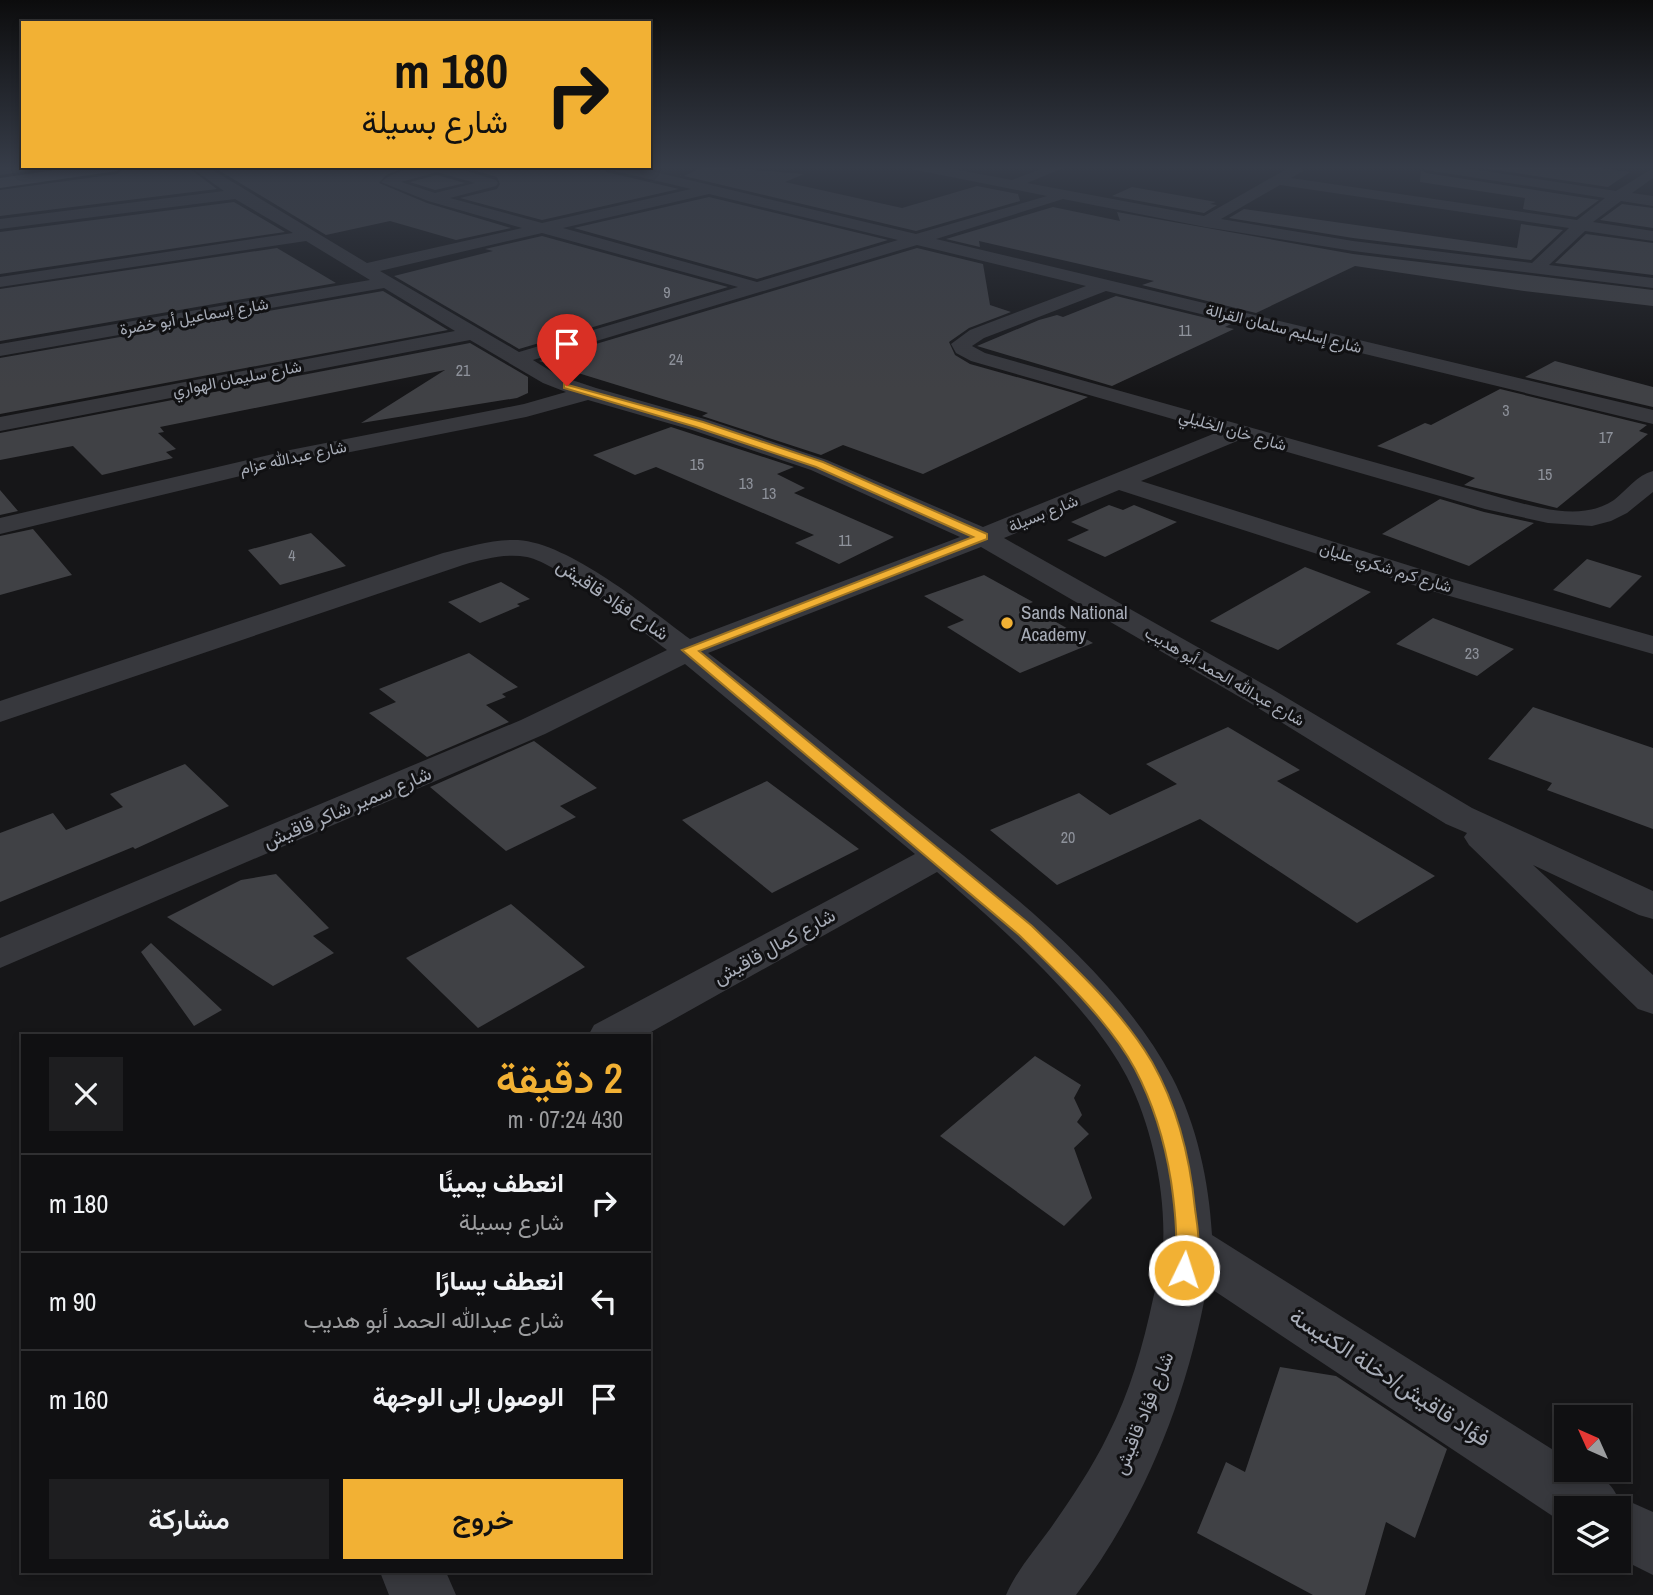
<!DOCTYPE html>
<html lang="ar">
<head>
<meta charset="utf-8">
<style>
  body { margin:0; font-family:"Archivo Narrow",Vazirmatn,sans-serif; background:#1e1e20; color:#f1f3f6; direction:rtl; height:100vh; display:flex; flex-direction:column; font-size:26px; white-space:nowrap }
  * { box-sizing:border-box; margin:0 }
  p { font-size:23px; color:#9c9d9f }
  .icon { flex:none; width:38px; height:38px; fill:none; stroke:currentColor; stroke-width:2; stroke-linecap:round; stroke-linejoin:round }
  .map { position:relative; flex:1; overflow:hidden; direction:ltr }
  .details { position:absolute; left:21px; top:1034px; width:630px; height:539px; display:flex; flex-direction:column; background:#101012; border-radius:0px; box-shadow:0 4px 10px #0003,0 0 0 2px #303032; direction:rtl }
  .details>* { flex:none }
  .banner { position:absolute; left:21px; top:21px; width:630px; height:147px; border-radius:0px; box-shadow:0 4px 10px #0003,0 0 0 2px #303032; direction:rtl; background:#f2b134; color:#111; overflow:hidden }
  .needle { width:46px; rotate:315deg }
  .fabs { position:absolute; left:1554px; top:1405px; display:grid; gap:14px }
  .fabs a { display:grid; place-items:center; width:77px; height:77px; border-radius:0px; background:#101012; box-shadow:0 4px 10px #0003,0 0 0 2px #303032; font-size:35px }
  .pin { position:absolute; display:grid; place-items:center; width:60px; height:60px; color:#fff; margin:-72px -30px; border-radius:50% 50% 50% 0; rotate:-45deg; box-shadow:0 0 7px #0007 }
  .pin .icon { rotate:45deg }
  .me { position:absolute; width:77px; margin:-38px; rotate:4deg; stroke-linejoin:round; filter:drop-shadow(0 0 5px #0008) }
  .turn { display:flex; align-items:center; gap:24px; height:147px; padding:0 28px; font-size:32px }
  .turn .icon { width:91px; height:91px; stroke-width:2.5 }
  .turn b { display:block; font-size:49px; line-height:60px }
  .round { display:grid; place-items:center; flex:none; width:74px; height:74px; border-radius:0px; background:#1e1e20 }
  .summary { display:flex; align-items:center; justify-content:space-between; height:119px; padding:0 28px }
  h1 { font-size:42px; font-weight:600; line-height:52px; color:#f2b134 }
  .primary-button { display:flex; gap:14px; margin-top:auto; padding:14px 28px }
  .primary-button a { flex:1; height:80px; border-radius:0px; background:#f2b134; color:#111; font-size:28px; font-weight:600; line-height:80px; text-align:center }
  .primary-button a+a { background:#1e1e20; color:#f1f3f6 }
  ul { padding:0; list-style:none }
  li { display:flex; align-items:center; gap:21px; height:98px; padding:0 28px; border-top:2px solid #303032 }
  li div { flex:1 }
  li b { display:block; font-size:26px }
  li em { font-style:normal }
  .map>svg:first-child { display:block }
</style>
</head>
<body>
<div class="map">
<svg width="1653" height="1595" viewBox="0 0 1653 1595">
  <rect width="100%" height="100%" fill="#161618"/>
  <path fill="#404145" d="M0,166H63L0,175Z
    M127,166H186L217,189L0,216V190L117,174Z
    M221,166H409L386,175L379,183L427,203L511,228L456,240L390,221L326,235L220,171Z
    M461,166H603L606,172L679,189L542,220L460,198L497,189L500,184L497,177Z
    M642,166H656V169L684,176L705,166L804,174L785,182L902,208L977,186L1018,194L1020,201L916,231Z
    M1469,166H1586L1630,172L1608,187Z
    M1421,170L1426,173L1599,200L1576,217L1523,209L1525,198L1420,182Z
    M437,175L465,183L435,190L410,182Z
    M1132,187L1216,202L1210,204L1217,205L1204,213L1112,196Z
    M709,197L888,240L757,279L574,228Z
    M234,202L285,232L0,274V232Z
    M1622,204L1653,208V228L1600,220Z
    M1053,207L1120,221L1117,212L1353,254L1653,290V306L1524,291L1355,266L1256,313L1142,285L1154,281L979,241L980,247L946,239Z
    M1244,209L1517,248L1521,224L1563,230L1531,260L1353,238L1229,218Z
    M1586,234L1653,243V275L1555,263Z
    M542,236L728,287L519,349L394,276L493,251L485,249Z
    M277,248L336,283L0,341V289Z
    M917,248L983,264L990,305L1011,312L969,328L949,342L955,355L970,364L1088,397L923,474L843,445L821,455L702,416L708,413L539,361Z
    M383,291L448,330L0,414V358Z
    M1116,296L1231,324L1225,327L1234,329L1112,386L977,346L1039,320L1057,315L1063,317Z
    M470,343L528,377V393L517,398L361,423L445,370L160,427L164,432L158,433L176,449L166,452L173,458L102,475L73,446L0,460V433Z
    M1555,361L1653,387V407L1525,377Z
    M1500,389L1647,425L1639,431L1648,434L1557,508L1464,485L1475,478L1377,446L1425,423L1431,425Z
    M671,427L794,467L777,474L805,488L794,493L894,537L839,564L795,543L814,535L656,467L635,475L593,455Z
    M0,490L18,511L0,515Z
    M1440,499L1484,512L1534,523L1469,566L1382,534Z
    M1109,505L1123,510L1134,505L1177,522L1105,557L1067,540L1089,530L1071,522Z
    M33,529L72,575L0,595V536Z
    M311,533L346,566L280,585L248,550Z
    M1587,559L1642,576L1610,608L1553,590Z
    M1305,567L1371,592L1278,650L1210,621Z
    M984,575L1033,602L1026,605L1093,643L1020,673L947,627L964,620L924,596Z
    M501,582L530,599L517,604L520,606L480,623L448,602Z
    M1433,618L1467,631L1514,649L1477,676L1396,644Z
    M469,653L518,687L502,694L506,697L486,705L509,722L427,757L369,713L396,702L379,689Z
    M1533,707L1653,748V829L1547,790L1552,783L1488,759Z
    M1228,727L1300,770L1277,781L1435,876L1357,923L1200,819L1057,885L990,830L1079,793L1110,815L1177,784L1146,764Z
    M534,741L597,788L560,806L576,817L506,851L430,787Z
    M185,764L229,806L135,849L133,847L0,902V833L53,813L66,830L123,807L110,794Z
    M767,781L859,849L772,893L682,820Z
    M276,874L329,928L313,936L334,953L273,986L167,917L241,880Z
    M511,904L585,967L478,1028L406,958Z
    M151,943L222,1010L194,1026L141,952Z
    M1035,1056L1081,1085L1074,1098L1082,1115L1077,1122L1089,1134L1074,1148L1092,1198L1064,1226L940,1136Z
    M1280,1367L1336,1376L1447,1449L1415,1538L1386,1522L1365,1595H1313L1197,1533L1226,1462L1245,1472Z"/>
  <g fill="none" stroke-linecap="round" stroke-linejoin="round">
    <path fill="#37383d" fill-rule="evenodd" d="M189,166H206L367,263L522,228L428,201L381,182C395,169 431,162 450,166C460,168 482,176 496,180L498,183L496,186L450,198L542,223L691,189L607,169L605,166H630L916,234L1047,196L916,170L909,166H937L1012,180L1048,166H1068L1027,183L1204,216L1292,166H1303V171L1291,178L1577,220L1605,198L1426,170L1419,166H1452L1616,191L1653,168V178L1632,193L1653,196V206L1621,201L1593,222L1653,231V241L1585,231L1549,265L1653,278V288L1353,251L1205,227L1063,199L936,239L1653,410V424L1106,291L984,338L972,346L985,353L1502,498C1536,507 1582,522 1614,500C1627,490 1637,475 1653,471V492L1627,513L1611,521L1592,526L1548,523L1485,509L1242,439L1141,481L1452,579L1653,636V654L1432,591L1119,490L1004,538L1272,689L1472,808L1653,891V919L1639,915L1533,865L1653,975V1014L1638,1009L1469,845L1464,837L1467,833L1446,824L1250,703L981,547L708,653C776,704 841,759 908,812C1002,886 1114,969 1172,1077C1197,1125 1209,1182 1212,1235L1566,1458V1470C1586,1470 1609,1476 1617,1496L1653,1512V1575L1619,1558V1508H1566V1525L1207,1286C1187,1397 1145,1504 1076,1595H1006C1017,1570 1034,1551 1050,1529C1071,1499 1092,1468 1108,1435C1130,1392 1143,1346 1153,1299C1157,1282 1162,1265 1163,1247C1166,1193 1152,1126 1127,1077C1089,1004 1000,926 937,872L644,1036H588L594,1025L915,854L685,664L545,734L0,968V938L521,720L667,650C638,628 558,563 527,557C506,553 483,559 463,565L0,722V701L443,553C468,547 493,539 518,540C569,543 648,608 690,639L960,537L811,470L692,430L588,400L526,417L290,464L0,534V518L290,450L524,404L566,392L543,383L470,340L0,431V417L455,331L384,288L0,356V344L370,280L306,241L0,287V277L293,233L235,199L0,229V219L224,191ZM437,172L475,183L435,193L401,182ZM1280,185L1569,228L1532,263L1353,241L1221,219ZM709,194L898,240L757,282L563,228ZM542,233L738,287L519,352L380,271ZM917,245L1086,286L970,330L951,344L956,353L971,361L1218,432L983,527L827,460L708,420L596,388L557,375L533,360Z
      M380,1572H446L456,1595H389Z"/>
    <path fill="#53555c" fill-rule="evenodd" d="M83,166H124L117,171L0,188V178Z"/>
  </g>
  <linearGradient id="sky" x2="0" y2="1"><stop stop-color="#0c0c0d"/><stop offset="0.43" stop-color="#363c48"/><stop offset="1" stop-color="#363c48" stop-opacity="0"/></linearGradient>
  <rect width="1653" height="389" fill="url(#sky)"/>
  <path fill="#f2b134" stroke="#9d7322" stroke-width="2" d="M564,384L703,422L823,462L987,534V539L699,651L1032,926C1074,967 1122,1011 1152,1062C1177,1106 1190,1158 1195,1209C1198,1231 1203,1256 1192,1277L1184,1280L1176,1277C1171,1266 1176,1257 1176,1246C1177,1225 1174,1202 1171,1181C1165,1143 1153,1103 1135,1069C1110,1022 1057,972 1019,935L682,650L973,537L816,467L696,427L564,388Z"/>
  <circle fill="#f2b134" stroke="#111113" stroke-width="2.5" cx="1007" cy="623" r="7"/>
  <g text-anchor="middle" stroke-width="6" stroke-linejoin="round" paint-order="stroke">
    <g font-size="16" fill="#8e929b">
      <text x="667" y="298">9</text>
      <text x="1185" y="336">11</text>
      <text x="676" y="365">24</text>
      <text x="463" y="376">21</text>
      <text x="1506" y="416">3</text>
      <text x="1606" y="443">17</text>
      <text x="697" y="470">15</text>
      <text x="1545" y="480">15</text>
      <text x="746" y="489">13</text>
      <text x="769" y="499">13</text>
      <text x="845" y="546">11</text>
      <text x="292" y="561">4</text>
      <text x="1472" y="659">23</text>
      <text x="1068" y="843">20</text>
    </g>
    <g font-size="16" fill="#a8adb8" stroke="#111113">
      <text transform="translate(194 316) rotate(-10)" y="6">شارع إسماعيل أبو خضرة</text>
      <text transform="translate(1284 328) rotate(14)" y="6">شارع إسليم سلمان القرالة</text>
      <text transform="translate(237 378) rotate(-11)" y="6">شارع سليمان الهواري</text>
      <text transform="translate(1233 430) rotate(16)" y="6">شارع خان الخليلي</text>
      <text transform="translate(293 457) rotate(-12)" y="6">شارع عبدالله عزام</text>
      <text transform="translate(1043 513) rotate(-22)" y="6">شارع بسيلة</text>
      <text transform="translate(1386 567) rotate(17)" y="6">شارع كرم شكري عليان</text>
      <text transform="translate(1225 676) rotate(30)" y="6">شارع عبدالله الحمد أبو هديب</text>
    </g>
    <g font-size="19" fill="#a8adb8" stroke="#111113">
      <text transform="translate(613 599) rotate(34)" y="7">شارع فؤاد قاقيش</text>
      <text transform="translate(347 807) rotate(-23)" y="7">شارع سمير شاكر قاقيش</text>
      <text transform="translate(774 946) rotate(-29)" y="7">شارع كمال قاقيش</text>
      <text transform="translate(1143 1413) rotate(-68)" y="7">شارع فؤاد قاقيش</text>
    </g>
    <g font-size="19" fill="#a8adb8" stroke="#111113" text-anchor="start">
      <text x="1021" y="619">Sands National<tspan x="1021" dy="22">Academy</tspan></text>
    </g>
    <g font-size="23" fill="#a8adb8" stroke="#111113">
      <text transform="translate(1390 1377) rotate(33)" y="8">فؤاد قاقيش/دخلة الكنيسة</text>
    </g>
  </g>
</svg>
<div class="fabs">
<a><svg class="needle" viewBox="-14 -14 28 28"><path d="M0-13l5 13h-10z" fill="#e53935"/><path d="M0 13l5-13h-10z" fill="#9c9d9f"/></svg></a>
<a><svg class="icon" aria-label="layers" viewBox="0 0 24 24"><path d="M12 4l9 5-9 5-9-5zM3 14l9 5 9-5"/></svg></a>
</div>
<div class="pin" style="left:567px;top:386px;background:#d93025"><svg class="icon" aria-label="arrive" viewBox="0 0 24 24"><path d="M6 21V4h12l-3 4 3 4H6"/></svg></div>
<svg class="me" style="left:1184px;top:1270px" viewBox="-20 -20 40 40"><circle r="17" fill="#f2b134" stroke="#fff" stroke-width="3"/><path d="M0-11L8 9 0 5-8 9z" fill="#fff"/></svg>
<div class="banner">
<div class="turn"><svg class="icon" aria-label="right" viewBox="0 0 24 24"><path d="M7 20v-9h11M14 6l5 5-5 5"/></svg><div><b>180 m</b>شارع بسيلة</div></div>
</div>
<section class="details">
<div class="summary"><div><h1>2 دقيقة</h1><p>430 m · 07:24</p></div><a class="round"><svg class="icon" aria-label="close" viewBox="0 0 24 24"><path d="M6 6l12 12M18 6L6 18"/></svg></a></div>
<ul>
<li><svg class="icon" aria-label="right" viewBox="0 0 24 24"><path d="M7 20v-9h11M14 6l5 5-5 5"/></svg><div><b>انعطف يمينًا</b><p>شارع بسيلة</p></div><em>180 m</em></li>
<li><svg class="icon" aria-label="left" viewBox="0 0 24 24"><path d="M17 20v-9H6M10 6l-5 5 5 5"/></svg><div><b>انعطف يسارًا</b><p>شارع عبدالله الحمد أبو هديب</p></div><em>90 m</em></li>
<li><svg class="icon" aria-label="arrive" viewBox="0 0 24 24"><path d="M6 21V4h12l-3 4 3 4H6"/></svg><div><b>الوصول إلى الوجهة</b></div><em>160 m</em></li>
</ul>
<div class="primary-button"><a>خروج</a><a>مشاركة</a></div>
</section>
</div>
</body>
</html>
